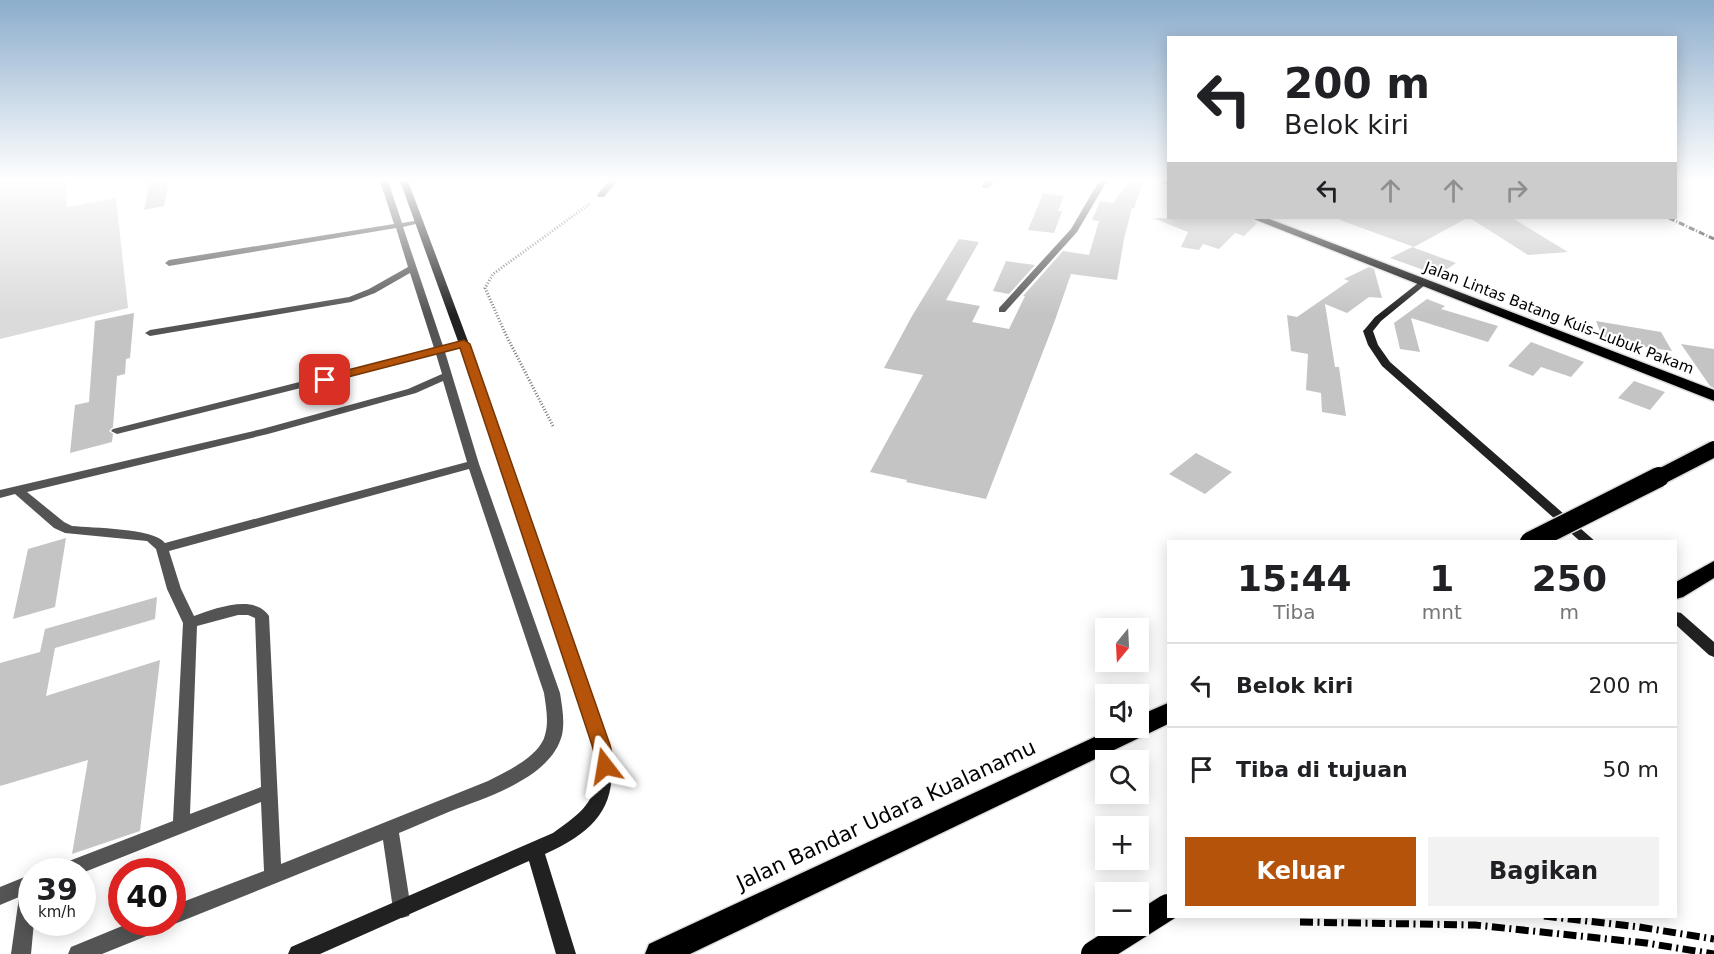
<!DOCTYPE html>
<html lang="id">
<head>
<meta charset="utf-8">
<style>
  body { margin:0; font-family:"DejaVu Sans",sans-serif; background:#f2f2f2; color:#202124; height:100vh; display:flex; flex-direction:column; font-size:22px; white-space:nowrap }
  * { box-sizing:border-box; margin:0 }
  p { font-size:20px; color:#757577 }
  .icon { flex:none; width:33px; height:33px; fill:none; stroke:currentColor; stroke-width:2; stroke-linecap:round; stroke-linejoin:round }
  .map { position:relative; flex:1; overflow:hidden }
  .side { position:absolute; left:1167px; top:540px; width:510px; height:378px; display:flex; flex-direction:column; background:#fff; border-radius:0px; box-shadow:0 3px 15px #0003 }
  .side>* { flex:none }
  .banner { position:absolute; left:1167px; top:36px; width:510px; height:183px; border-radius:0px; box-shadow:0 3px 15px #0003; background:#fff; color:#202124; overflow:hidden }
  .needle { width:39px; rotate:198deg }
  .tools { position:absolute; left:1095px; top:618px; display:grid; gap:12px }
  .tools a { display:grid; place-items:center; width:54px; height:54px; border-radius:0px; background:#fff; box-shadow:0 3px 15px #0003; font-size:30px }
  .speed { position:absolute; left:18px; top:858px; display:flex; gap:12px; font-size:30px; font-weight:700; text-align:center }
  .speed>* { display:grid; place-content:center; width:78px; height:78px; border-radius:50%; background:#fff; box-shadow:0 3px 15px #0003; line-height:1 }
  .speed small { font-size:15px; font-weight:400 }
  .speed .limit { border:9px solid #d22; background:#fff; color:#111 }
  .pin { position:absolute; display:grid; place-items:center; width:51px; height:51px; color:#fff; margin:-26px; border-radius:12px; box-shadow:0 3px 9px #0006 }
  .me { position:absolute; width:66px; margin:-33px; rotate:346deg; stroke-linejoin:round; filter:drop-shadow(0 0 4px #0008) }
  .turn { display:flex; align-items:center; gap:21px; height:126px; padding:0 18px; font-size:27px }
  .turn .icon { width:78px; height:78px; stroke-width:2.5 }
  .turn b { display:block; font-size:42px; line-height:51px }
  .lanes { display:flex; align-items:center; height:57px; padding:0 18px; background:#0003; justify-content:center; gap:30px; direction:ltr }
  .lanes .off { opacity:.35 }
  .eta { display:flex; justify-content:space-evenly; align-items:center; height:102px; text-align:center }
  .eta b { font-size:36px; font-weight:800; line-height:42px }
  .primary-button { display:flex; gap:12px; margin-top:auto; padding:12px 18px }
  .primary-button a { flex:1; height:69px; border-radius:0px; background:#b45309; color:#fff; font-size:24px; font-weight:800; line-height:69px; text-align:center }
  .primary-button a+a { background:#f2f2f2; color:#202124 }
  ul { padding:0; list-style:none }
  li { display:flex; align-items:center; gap:18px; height:84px; padding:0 18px; border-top:2px solid #e0e0e0 }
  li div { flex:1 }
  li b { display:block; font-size:22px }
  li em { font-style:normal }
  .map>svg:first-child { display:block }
</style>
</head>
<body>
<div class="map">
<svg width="1714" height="954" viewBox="0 0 1714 954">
  <rect width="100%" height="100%" fill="#fff"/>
  <path fill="#dbdbdb" d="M0,181H66L67,207L116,198L128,308L0,339Z"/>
  <path fill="#c4c4c4" d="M150,181H169L164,206L144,210Z
    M1130,181H1143L1134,209L1132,208L1124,239L1117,280L1071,274L1054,323L986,499L906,482L907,480L870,472L923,375L884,368L912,316L959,239L979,242L946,300L980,306L972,322L1009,329L1025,296H1023L1063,251L1089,255L1099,221L1092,220L1100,201L1113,203Z
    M1043,193L1064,196L1058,211H1062L1054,233L1028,230Z
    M1153,218H1249L1257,223L1244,236L1235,233L1219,249L1203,244L1199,250L1181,247L1188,232Z
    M1340,218H1467L1414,247L1340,220Z
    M1470,218H1512L1568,252L1528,255Z
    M1412,247L1456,263L1438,275L1390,258Z
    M1006,261L1035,265L1009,294L993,291Z
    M1369,267L1374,269L1382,298L1369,297L1347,313L1325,304L1335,367H1339L1346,416L1322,412L1321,393L1306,390L1308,354L1291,351L1287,315L1297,317L1349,281L1344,279Z
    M1427,299L1445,306L1441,309L1498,326L1488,342L1411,318L1420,352L1400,349L1394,323Z
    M134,313L130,358L126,359L125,374L117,376L113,427L109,431L113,434L112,442L70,453L75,405L89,402L95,321Z
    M1596,321L1661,332L1672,351L1604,341Z
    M1531,342L1584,362L1571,377L1541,367L1533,376L1508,366Z
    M1681,344L1714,349V388L1710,386Z
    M1634,381L1665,392L1650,410L1618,398Z
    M1196,453L1232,472L1205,494L1169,474Z
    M66,538L55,607L13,619L28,549Z
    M157,597L155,619L55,648L46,696L160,660L140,831L72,854L88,760L0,786V663L40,652L45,629Z"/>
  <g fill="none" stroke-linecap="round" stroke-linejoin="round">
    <g stroke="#dbdbdb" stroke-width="3">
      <path id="highway" d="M1161,181H1168V185Z
        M1251,218H1267L1714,390V401Z
        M1714,561V578L1683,597L1676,599V582Z
        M1168,703V724L690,954H645L649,944L1114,728H1138V716Z"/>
    </g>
    <path stroke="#767676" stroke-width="3" stroke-dasharray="1 2" stroke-linecap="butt" d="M553,426L506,335L485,288L493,274L591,203"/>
    <path fill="#545454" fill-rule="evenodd" d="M380,181H388L402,223L420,220L424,222L403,227L443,346L464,341L469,344L468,346L445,352L479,464L560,693C562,706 565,721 562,735C551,778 487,797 451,811C433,818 417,826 399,833L411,909L409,916L402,918L395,916L393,909L383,840L172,925L166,923L164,929L102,954H68L71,947L132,922H172V906L264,871L261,802L82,873L53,872L56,866L173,821L183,623L167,589L156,549L147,541L65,533L54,528L15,494L0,498V490L262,429L408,389L442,374L436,354L117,434L111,431L113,429L434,348L410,273L375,293L351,302L150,336L145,333L150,330L349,297L369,289L408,267L396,228L169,266L165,263L169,260L394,224ZM443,381L467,462L165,543C154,528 92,528 72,526L64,522L27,492L268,434L416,393ZM469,469L544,693C546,707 549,722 545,735C540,756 506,772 488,781L281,864L269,616C254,593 214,609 194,616L181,589L169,551ZM238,615H248L255,618L261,787L190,814L197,626Z
      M32,874V922H34L31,954H11L19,897L0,905V887Z"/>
    <path fill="#545454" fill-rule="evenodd" d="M609,181H617L604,197H598L597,195Z
      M986,181H995L989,188H983L982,186Z
      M1099,181H1107L1077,232L1005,312H999V308L1071,229Z"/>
    <path fill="#212121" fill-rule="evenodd" d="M400,181H408L469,344L609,745C620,804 598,830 545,854L576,954H556L529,861L320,954H288L291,947L553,833C593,805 601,795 593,745L459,344Z
      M1422,280L1425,281V285L1381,321L1373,331L1378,345L1390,362L1596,542H1581L1382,366L1368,345L1363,331L1365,329L1375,317Z
      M1676,612L1681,613L1714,642V657L1709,655L1676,625Z"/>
    <use href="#highway" fill="#000" fill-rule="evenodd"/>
    <path stroke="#000" stroke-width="3" stroke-dasharray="6 2 1 2" stroke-linecap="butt" d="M1669,218L1714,239"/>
    <path stroke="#000" stroke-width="7" stroke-dasharray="13 4.5 2 4.5" stroke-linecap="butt" d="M1544,916L1639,927L1714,939
      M1300,922L1475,925L1646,943L1714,954"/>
    <g stroke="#dbdbdb" stroke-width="19" stroke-linecap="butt">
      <path id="highway-bridge-far2" d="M1656,479L1714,449"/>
    </g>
    <g stroke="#dbdbdb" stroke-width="23" stroke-linecap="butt">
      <path id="highway-bridge-far1" d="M1530,542L1659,477"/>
    </g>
    <g stroke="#dbdbdb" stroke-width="28" stroke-linecap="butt">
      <path id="highway-bridge" d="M1094,954L1168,907"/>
    </g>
    <use href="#highway-bridge-far2" stroke="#000" stroke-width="16"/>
    <use href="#highway-bridge-far1" stroke="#000" stroke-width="20"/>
    <use href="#highway-bridge" stroke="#000" stroke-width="26"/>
  </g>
  <linearGradient id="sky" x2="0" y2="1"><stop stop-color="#8cadcc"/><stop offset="0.57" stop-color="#fff"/><stop offset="1" stop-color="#fff" stop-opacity="0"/></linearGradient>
  <rect width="1714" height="315" fill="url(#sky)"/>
  <path fill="#b45309" stroke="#753606" stroke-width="1.5" d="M464,340L470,344L610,745L615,766L612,772L605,774L599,772L592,745L460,348L325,383L319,380L321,377Z"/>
  <g text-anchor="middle" stroke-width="4.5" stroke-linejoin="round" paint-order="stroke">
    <g font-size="15" fill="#000" stroke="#fff">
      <text transform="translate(1559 318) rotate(21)" y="5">Jalan Lintas Batang Kuis–Lubuk Pakam</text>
    </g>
    <g font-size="21" fill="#000" stroke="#fff">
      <text transform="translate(886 815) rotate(-25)" y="7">Jalan Bandar Udara Kualanamu</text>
    </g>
  </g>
</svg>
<div class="tools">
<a><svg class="needle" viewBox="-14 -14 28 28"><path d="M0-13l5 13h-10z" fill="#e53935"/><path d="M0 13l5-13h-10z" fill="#757577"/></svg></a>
<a><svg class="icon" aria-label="sound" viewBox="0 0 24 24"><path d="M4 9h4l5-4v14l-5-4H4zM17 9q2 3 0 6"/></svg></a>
<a><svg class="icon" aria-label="search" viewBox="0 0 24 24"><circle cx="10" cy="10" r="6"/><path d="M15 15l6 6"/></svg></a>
<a>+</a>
<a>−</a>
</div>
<div class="speed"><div>39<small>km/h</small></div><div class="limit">40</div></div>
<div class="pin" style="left:325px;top:380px;background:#d93025"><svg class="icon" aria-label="arrive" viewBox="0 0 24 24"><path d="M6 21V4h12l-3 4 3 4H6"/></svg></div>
<svg class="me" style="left:605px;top:766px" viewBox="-20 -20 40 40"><path d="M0-17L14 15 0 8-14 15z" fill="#b45309" stroke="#fff" stroke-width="4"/></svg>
<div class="banner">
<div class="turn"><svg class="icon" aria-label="left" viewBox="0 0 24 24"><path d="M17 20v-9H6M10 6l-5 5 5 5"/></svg><div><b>200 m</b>Belok kiri</div></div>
<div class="lanes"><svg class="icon" aria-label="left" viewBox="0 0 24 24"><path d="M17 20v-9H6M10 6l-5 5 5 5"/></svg><svg class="icon off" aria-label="ahead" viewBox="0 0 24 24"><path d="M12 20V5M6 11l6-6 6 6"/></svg><svg class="icon off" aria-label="ahead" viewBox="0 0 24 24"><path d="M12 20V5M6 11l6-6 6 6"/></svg><svg class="icon off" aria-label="right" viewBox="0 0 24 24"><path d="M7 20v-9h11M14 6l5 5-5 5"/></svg></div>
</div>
<section class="side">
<div class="eta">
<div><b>15:44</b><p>Tiba</p></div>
<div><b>1</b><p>mnt</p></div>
<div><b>250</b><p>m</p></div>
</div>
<ul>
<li><svg class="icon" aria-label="left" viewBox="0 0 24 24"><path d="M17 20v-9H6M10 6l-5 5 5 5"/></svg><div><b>Belok kiri</b></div><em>200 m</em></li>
<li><svg class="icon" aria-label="arrive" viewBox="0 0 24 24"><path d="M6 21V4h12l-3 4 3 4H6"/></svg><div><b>Tiba di tujuan</b></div><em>50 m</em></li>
</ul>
<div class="primary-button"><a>Keluar</a><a>Bagikan</a></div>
</section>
</div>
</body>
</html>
